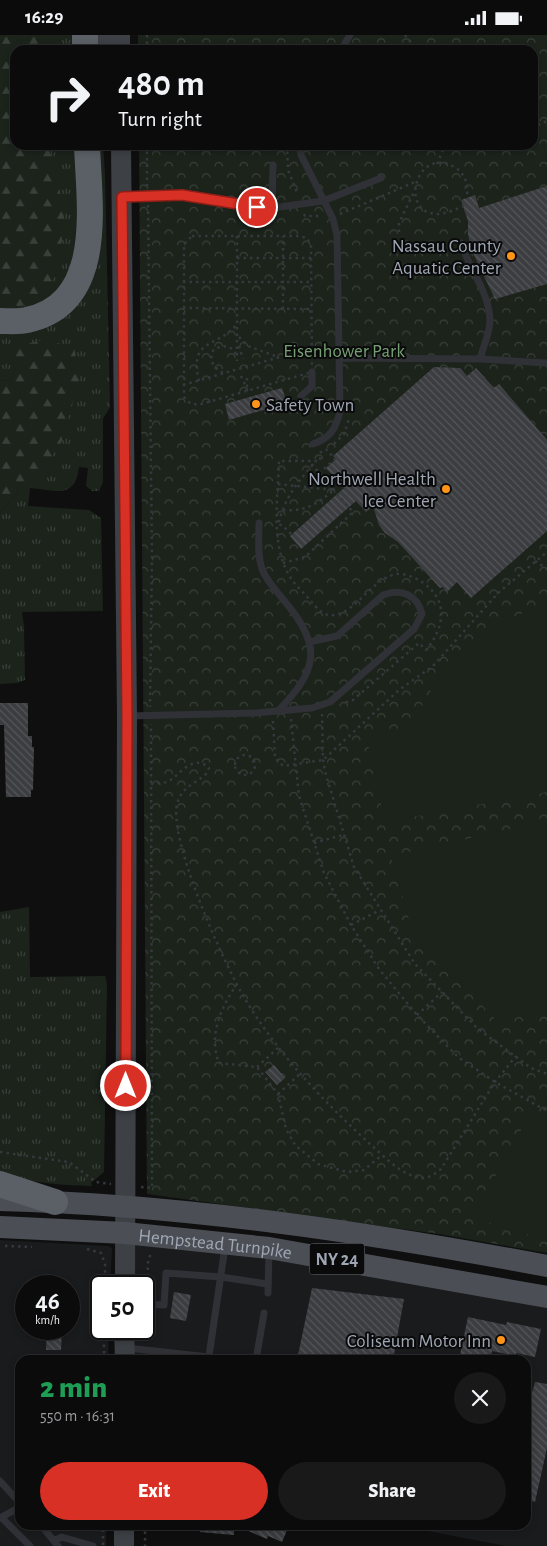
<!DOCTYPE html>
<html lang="en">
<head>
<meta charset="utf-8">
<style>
  body { margin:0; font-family:"Alegreya Sans",sans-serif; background:#19191a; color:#f1f3f6; height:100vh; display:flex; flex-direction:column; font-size:19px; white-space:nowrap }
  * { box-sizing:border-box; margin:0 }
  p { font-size:16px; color:#9a9b9d }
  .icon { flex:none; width:28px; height:28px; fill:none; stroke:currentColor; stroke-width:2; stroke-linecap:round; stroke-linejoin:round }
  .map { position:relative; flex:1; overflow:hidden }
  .drawer { position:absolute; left:15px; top:1320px; width:516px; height:175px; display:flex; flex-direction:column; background:#0b0b0c; border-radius:15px; box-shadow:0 2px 8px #0003,0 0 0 1px #2b2b2d }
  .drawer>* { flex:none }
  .top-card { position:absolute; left:10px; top:10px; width:528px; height:105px; border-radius:15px; box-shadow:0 2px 8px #0003,0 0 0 1px #2b2b2d; background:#0b0b0c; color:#f1f3f6; overflow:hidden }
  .speed { position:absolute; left:15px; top:1240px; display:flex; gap:10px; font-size:25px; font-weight:700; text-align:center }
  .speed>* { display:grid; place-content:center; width:65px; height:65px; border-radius:50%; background:#0b0b0c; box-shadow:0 2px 8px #0003,0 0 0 1px #2b2b2d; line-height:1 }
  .speed small { font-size:12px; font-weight:400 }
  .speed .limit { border:2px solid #111; border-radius:8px; background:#fff; color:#111 }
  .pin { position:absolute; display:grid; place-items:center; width:42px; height:42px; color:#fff; margin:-21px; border:2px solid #fff; border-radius:50%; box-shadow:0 1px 5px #0007 }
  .me { position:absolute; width:55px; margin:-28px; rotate:0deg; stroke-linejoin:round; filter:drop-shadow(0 0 4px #0008) }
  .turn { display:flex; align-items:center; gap:18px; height:105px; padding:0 25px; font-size:22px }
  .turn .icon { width:65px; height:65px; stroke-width:2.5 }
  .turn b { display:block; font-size:35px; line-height:42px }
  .round { display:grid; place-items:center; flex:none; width:52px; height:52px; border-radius:26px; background:#19191a }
  .overview { display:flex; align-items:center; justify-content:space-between; height:85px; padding:0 25px }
  h1 { font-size:30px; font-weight:800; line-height:38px; color:#1e9e55 }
  .cta { display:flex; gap:10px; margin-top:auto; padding:10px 25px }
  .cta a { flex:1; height:58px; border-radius:30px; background:#d93025; color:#fff; font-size:20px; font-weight:800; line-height:58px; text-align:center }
  .cta a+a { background:#19191a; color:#f1f3f6 }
  .status { display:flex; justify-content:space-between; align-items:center; height:35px; padding:0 25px; background:#0b0b0c; direction:ltr }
  .status svg { height:14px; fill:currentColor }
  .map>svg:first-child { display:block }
</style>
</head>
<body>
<div class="status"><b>16:29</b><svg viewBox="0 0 49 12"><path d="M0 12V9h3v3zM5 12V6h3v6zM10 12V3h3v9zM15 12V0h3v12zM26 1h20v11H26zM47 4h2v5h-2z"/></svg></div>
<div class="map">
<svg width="547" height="1511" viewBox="0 0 547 1511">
  <defs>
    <pattern id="grass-tufts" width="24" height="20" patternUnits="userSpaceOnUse" patternTransform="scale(1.25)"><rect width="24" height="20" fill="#1b231b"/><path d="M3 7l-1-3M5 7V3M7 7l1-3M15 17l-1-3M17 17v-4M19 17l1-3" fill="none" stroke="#39403a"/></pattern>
    <pattern id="forest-firs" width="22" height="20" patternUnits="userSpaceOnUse" patternTransform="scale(1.25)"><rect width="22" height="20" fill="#1b231b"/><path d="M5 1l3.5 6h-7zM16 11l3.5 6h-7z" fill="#39403a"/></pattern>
    <pattern id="park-crowns" width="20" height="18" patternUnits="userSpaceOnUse" patternTransform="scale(1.25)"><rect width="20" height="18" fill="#1b231b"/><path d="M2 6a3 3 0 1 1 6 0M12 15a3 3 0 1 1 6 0" fill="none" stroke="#39403a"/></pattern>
    <pattern id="building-back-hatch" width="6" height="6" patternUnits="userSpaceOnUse" patternTransform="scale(1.25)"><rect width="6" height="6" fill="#3b3d41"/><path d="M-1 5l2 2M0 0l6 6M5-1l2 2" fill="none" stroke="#54565a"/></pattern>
  </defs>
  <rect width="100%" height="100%" fill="#0f0f10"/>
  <path fill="#1a1b1d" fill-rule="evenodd" d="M126,1199L547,1263V1511H506L396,1490H526V1325H126V1294H144V1251H126Z
    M0,1205L108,1211L112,1213L110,1251H101V1294H109L108,1325H20V1490H106V1511H0ZM26,1251H69V1294H26Z"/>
  <path fill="url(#grass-tufts)" d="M0,0H79V15H15V110H81L83,203L59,259L31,276L0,277Z
    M95,110H103L105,139L110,372L103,384V447L99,456H92L86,451L88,433L79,432C75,465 56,455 30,453L28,471L89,475L101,483L103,576L22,577L24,591L25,645L17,648L0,649V478L22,451L17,311L16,333L9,346L0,345V291L80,259Z
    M29,872L30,942L105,941L107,949L104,1137L91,1148L92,1151C60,1150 31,1148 0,1139V877Z"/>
  <path fill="url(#forest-firs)" d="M0,0H54L51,15H15V110H49L64,174L61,217L50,251L29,269L18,271L0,266Z
    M44,305L74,312L80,344L61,408L36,441L22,451L0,478V345L9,346L16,333V311Z"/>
  <path fill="url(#park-crowns)" d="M138,0H547V1218L439,1199L147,1159L139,110H532V15H138Z"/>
  <path fill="#1b231b" d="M547,572V757L385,787L367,704C383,699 404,695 415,681C428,665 435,644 448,629C473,599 510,579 547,572Z
    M547,786V975L498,987L429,914L417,912L391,821Z
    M529,1081L547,1086V1205L487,1187L474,1180Z"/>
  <path fill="url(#building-back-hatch)" d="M547,151V249L495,264L471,214L468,199V186L461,165L475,160L479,173Z
    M434,332L460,333L467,341L476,333L494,353L499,349L547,405V496L471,563L457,547L447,557L443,552L440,553L398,507L385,498L379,490L373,471L366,477L356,466L301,514L290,501L344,453L326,433L336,424L333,421Z
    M282,353L287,368L229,385L225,369Z
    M0,668H28V701H32V712H34L33,755H31V762H6L4,690H0Z
    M274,1030L285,1043L277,1050L265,1037Z
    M312,1253L404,1264L393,1325H297Z
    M174,1257L191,1260L186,1286L170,1283Z
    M468,1282L506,1290L507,1287L541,1294L535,1322L516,1318V1321L492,1316L490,1325H459Z
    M47,1294H62L61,1315H46Z
    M535,1347L547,1349V1413L535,1467L526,1465V1370L529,1357L532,1358Z
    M200,1490H234V1500L200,1497Z
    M234,1490H279L288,1493L282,1507L268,1501L267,1504Z"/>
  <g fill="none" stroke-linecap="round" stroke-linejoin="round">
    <path stroke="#35383d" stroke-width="2.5" stroke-dasharray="2.5 4" stroke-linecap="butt" d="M147,0V15
      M405,0L417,15
      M532,93L547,86
      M147,110V152
      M287,110L288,135L298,160
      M437,129L445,110
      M148,170L152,522L150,672
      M464,171C456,174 446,179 438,179C397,179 417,108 456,133C465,139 468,149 467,160
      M304,179L305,181H321
      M340,179L415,147
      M399,197V188L414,157
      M192,201H299L307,203L311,210L312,337L198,370L190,368L184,362V209Z
      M237,201V326
      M237,223H311
      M183,247H311
      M183,273L311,274
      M283,274V201
      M239,302L248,311L278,322
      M239,311L243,324
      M223,338C213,332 208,325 214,314C224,310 232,310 236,320
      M241,341L248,356
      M199,346C188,302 219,313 237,289
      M183,350L311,313
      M247,352V340
      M334,409L344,399L349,384
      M321,416L320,426H279C278,463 270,509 290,542C295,550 303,557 310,565C316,572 323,582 334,580C357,577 372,543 397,539C405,538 416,543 422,547C449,565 445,592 426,615L419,608L353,665L344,668
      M319,438L335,424L326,414
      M278,449L334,455C317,469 305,477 282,475
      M291,499L282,490H278C284,465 295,450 312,431
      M535,526L547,534
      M283,528L305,522L353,477L309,426
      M322,679L323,725L326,740L354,832L415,929L477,993L531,1033L547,1039
      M291,684L299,761L324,838L351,890L379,934L417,980L458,1022L495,1047L547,1076
      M273,686L275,723L283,731L323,725L399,655L433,631L498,558L547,517
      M235 730a10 10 0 1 1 20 0a10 10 0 1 1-20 0Z
      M151,749C156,748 163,748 167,747C178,743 192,717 209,733L207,738C197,748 183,751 178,766C165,799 226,933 245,964C278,1019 324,1067 371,1110C385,1122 399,1138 417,1142C426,1145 434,1140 441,1134L495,1047L516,1021
      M314,808L343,800
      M351,890L380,875
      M237,949C221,972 208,1001 219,1028L257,1032L278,1059L286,1094L295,1110L318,1129L347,1137L364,1135L382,1120
      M417,980L442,957
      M257,1032L279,1012
      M278,1059L301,1038
      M0,1117L69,1127L96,1147L111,1149
      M141,1152L152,1153L151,689
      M5,1211L32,1212
      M87,1214L101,1218L105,1229V1251
      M147,1261L148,1228L151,1217
      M147,1279V1306
      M104,1325V1294
      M145,1490V1511
      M103,1510V1490"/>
    <path stroke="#303136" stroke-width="7" d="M341,15L350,0
      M299,110L301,120L333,184L337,200L340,376C336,394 330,403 313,409
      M122,162L182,160L241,171L272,173L323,166L381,143
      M272,173L273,130
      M461,208C469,234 489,257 490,285C490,298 483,312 480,324
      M339,323L480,324L547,328
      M301,361L312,351V337
      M259,488C259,502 257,520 262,534C266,546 278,557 286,568C323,612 317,636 278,676
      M127,681L255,678L312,673L330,667L414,594L422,579C417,560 402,553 383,560L337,601L309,607
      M268,1258L269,1216
      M144,1269L164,1270L166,1238L221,1242L267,1249
      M127,1313L236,1325
      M209,1321L225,1212
      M256,1325L264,1278
      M0,1446L20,1468
      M0,1483L20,1472
      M3,1484L30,1511
      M41,1490L58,1511
      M55,1505L62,1502L93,1511"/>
    <path stroke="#3d4146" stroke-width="20" d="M103,15V0
      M120,15V0
      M121,110L127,681L125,1251
      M124,1294L125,1325
      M124,1511V1490"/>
    <g stroke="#4b4f55" stroke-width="22">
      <path d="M0,1165C185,1170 366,1197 547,1231"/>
      <path id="s1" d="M0,1192L125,1198L269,1213L547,1262"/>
    </g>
    <path stroke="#5b6067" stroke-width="26" d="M85,0V15
      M0,286C9,286 19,287 27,285C106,268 89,170 87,110
      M0,1149L55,1167"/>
  </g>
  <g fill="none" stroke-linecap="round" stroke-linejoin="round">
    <g stroke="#8d1f18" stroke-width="12">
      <path id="route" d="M126,1051L127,681L122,162L182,160L257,172"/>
    </g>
    <use href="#route" stroke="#d93025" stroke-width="9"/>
  </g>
  <g fill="#ff9518" stroke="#0a0a0b" stroke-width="2">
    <circle cx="511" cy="221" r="5"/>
    <circle cx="256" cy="369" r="5"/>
    <circle cx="446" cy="454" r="5"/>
    <circle cx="501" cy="1305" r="5"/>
  </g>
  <g text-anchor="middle" stroke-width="4" stroke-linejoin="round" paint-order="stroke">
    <rect fill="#0a0a0b" stroke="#727881" stroke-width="1" x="309.5" y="1208.5" width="55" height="31" rx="4"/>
    <g font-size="18" font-weight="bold" fill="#9ea7b3">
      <text x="337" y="1230">NY 24</text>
    </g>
    <g font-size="19" fill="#9ea7b3" stroke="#0a0a0b" text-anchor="end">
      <text x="501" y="217">Nassau County<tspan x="501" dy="22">Aquatic Center</tspan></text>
      <text x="266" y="376" text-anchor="start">Safety Town</text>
      <text x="436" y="450">Northwell Health<tspan x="436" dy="22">Ice Center</tspan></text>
      <text x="491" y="1312">Coliseum Motor Inn</text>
    </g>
    <g font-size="19" fill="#76a073" stroke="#0a0a0b">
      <text x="344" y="322">Eisenhower Park</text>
    </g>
    <g font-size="19" fill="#9ea7b3" stroke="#0a0a0b">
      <text dy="7" stroke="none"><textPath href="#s1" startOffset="216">Hempstead Turnpike</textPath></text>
    </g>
  </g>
</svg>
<div class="speed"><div>46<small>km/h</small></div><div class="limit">50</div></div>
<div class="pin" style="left:257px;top:172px;background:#d93025"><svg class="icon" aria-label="arrive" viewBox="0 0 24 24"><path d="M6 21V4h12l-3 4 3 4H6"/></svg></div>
<svg class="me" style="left:126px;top:1051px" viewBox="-20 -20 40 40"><circle r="17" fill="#d93025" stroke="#fff" stroke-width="3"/><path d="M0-11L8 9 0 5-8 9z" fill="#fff"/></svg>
<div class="top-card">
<div class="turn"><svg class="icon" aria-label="right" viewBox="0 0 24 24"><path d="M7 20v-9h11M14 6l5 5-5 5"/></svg><div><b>480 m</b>Turn right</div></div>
</div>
<section class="drawer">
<div class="overview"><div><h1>2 min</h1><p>550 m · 16:31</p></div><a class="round"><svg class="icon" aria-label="close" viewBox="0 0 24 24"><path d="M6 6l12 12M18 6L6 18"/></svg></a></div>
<div class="cta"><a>Exit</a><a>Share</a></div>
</section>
</div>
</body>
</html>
